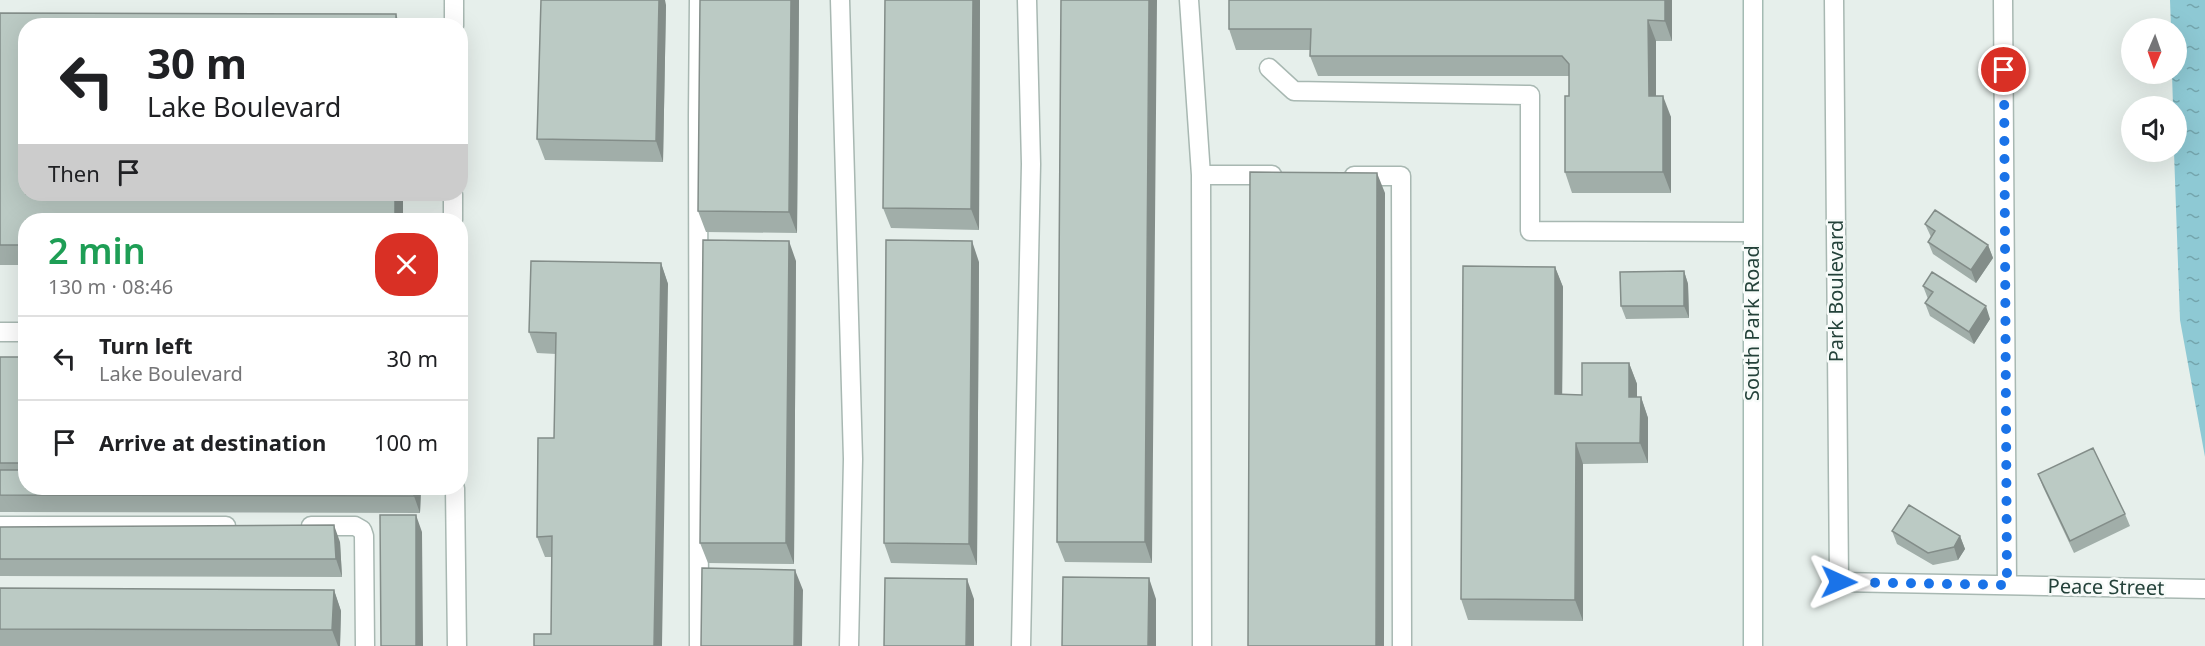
<!DOCTYPE html>
<html lang="en">
<head>
<meta charset="utf-8">
<style>
  body { margin:0; font-family:"Noto Sans",sans-serif; background:#f2f2f2; color:#202124; height:100vh; display:flex; flex-direction:column; font-size:22px; white-space:nowrap }
  * { box-sizing:border-box; margin:0 }
  p { font-size:20px; color:#757577 }
  .icon { flex:none; width:33px; height:33px; fill:none; stroke:currentColor; stroke-width:2; stroke-linecap:round; stroke-linejoin:round }
  .map { position:relative; flex:1; overflow:hidden }
  .details { position:absolute; left:18px; top:213px; width:450px; height:282px; display:flex; flex-direction:column; background:#fff; border-radius:24px; box-shadow:0 6px 24px #0002 }
  .details>* { flex:none }
  .guide { position:absolute; left:18px; top:18px; width:450px; height:183px; border-radius:24px; box-shadow:0 6px 24px #0002; background:#fff; color:#202124; overflow:hidden }
  .needle { width:39px; rotate:182deg }
  .controls { position:absolute; left:2121px; top:18px; display:grid; gap:12px }
  .controls a { display:grid; place-items:center; width:66px; height:66px; border-radius:50%; background:#fff; box-shadow:0 6px 24px #0002; font-size:30px }
  .pin { position:absolute; display:grid; place-items:center; width:51px; height:51px; color:#fff; margin:-26px; border:3px solid #fff; border-radius:50%; box-shadow:0 2px 6px #0007 }
  .me { position:absolute; width:66px; margin:-33px; rotate:91deg; stroke-linejoin:round; filter:drop-shadow(0 0 4px #0008) }
  .turn { display:flex; align-items:center; gap:21px; height:126px; padding:0 30px; font-size:27px }
  .turn .icon { width:78px; height:78px; stroke-width:2.5 }
  .turn b { display:block; font-size:42px; line-height:51px }
  .then { display:flex; align-items:center; height:57px; padding:0 30px; background:#0003; gap:12px; font-size:22px }
  .round { display:grid; place-items:center; flex:none; width:63px; height:63px; border-radius:24px; background:#f2f2f2 }
  .overview { display:flex; align-items:center; justify-content:space-between; height:102px; padding:0 30px }
  h1 { font-size:36px; font-weight:600; line-height:45px; color:#1e9e55 }
  ul { padding:0; list-style:none }
  li { display:flex; align-items:center; gap:18px; height:84px; padding:0 30px; border-top:2px solid #e0e0e0 }
  li div { flex:1 }
  li b { display:block; font-size:22px }
  li em { font-style:normal }
  .map>svg:first-child { display:block }
</style>
</head>
<body>
<div class="map">
<svg width="2205" height="646" viewBox="0 0 2205 646">
  <defs>
    <pattern id="water-ripples" width="26" height="14" patternUnits="userSpaceOnUse" patternTransform="scale(1.5)"><rect width="26" height="14" fill="#8ec9d4"/><path d="M2 4q2-2 4 0t4 0M15 11q2-2 4 0t4 0" fill="none" stroke="#74a5ad"/></pattern>
  </defs>
  <rect width="100%" height="100%" fill="#e6efeb"/>
  <path fill="url(#water-ripples)" d="M2170,0H2205V457L2180,320L2174,152H2176V106H2173L2172,74H2176V28H2171Z"/>
  <g fill="none" stroke-linecap="round" stroke-linejoin="round">
    <g stroke="#a8b8b2" stroke-width="21">
      <path id="lane" d="M699,0L698,116L699,646
        M840,0L853,459L849,646
        M1189,0L1201,175L1202,646
        M1269,68L1294,91L1530,95V231L1752,232
        M1201,175H1272
        M1354,176H1401L1402,646
        M0,332H26
        M0,526H226
        M311,526H355L362,530L364,536L365,646
        M1021,646L1031,164L1027,0"/>
    </g>
    <g stroke="#a8b8b2" stroke-width="21">
      <path id="street" d="M1834,0L1839,582L2205,589
        M2003,0L2007,585
        M454,26V0
        M453,220V194
        M455,488L457,646"/>
    </g>
    <g stroke="#a4bbb3" stroke-width="21">
      <path id="secondary" d="M1753,0V646"/>
    </g>
    <use href="#lane" stroke="#fff" stroke-width="18"/>
    <use href="#street" stroke="#fff" stroke-width="18"/>
    <use href="#secondary" stroke="#fff" stroke-width="18"/>
  </g>
  <path fill="#a1aea9" d="M700,0H799L797,233L706,232L698,211Z
    M885,0H980L979,230L891,228L883,208Z
    M1061,0L1152,563L1065,562L1057,542Z
    M1672,0V41H1656V96L1671,117V193H1572L1565,172L1569,96V76H1318L1310,56V50H1236L1229,29Z
    M666,5L663,162L545,160L537,139Z
    M0,13L26,194H403V220H26V265H0Z
    M1925,224L1988,245L1993,258L1976,283L1933,254L1928,242L1931,237Z
    M796,261L794,564L708,563L700,543Z
    M979,262L977,565L891,563L884,543Z
    M661,263L668,284L551,634L552,557H545L537,537L554,438L556,354L537,353L529,332Z
    M1555,267L1563,287L1562,394L1582,395L1629,363L1637,384V397H1641L1648,418V463L1583,464V621L1468,620L1461,599Z
    M1684,271L1688,284L1689,318L1626,319L1621,306Z
    M1923,286L1990,319L1974,344L1930,316L1925,303L1928,299Z
    M0,357H26V488L421,489L420,513L0,512Z
    M2038,474L2125,514L2130,526L2074,553L2043,487Z
    M0,527L340,542L342,577L0,576Z
    M1892,531L1960,536L1965,549L1958,560L1933,565L1897,544Z
    M0,588L334,590L341,611L340,646H0Z"/>
  <path fill="#838d89" d="M659,0H665L666,5L663,162L656,141Z
    M791,0H799L797,233L789,212Z
    M973,0H980L979,230L971,209Z
    M1149,0H1157L1152,563L1145,542Z
    M1665,0H1672V41L1665,21Z
    M396,14L400,26H396Z
    M1648,20L1656,41V117L1649,96Z
    M1663,96L1671,117V193L1663,172Z
    M1377,173L1385,193L1384,646H1376Z
    M395,194H403V220H395Z
    M789,241L796,261L794,564L786,543Z
    M972,241L979,262L977,565L969,544Z
    M1988,245L1993,258L1976,283L1971,270Z
    M661,263L668,284L662,646H654Z
    M1555,267L1563,287L1562,415L1555,394Z
    M1684,271L1688,284L1689,318L1684,306Z
    M1986,306L1990,319L1974,344L1969,332Z
    M1629,363L1637,384V418L1629,397Z
    M1641,397L1648,418V463L1640,443Z
    M1576,443L1583,464V621L1575,600Z
    M414,488H421V489L420,513L414,496Z
    M416,515L422,532L423,646H416Z
    M334,525L340,542L342,577L336,559Z
    M1960,536L1965,549L1958,560L1954,547Z
    M795,570L803,590L802,646H794Z
    M1149,578L1156,599V646H1148Z
    M967,579L974,599V646H966Z
    M334,590L341,611L340,646H338L332,630Z"/>
  <path fill="#bbcac4" stroke="#838d89" stroke-width="1.5" d="M541,0H659L656,141L537,139Z
    M700,0H791L789,212L698,211Z
    M885,0H973L971,209L883,208Z
    M1061,0H1149L1145,542H1057Z
    M1229,0H1665V21L1648,20L1649,96H1663V172H1565V96H1569V64L1562,56H1310L1311,29H1229Z
    M0,13L396,14V26H26V194H395V220H26V245H0Z
    M1250,172L1377,173L1376,646H1248Z
    M1935,210L1988,245L1971,270L1928,242L1935,231L1925,224Z
    M703,240L789,241L786,543H700Z
    M886,240L972,241L969,544L884,543Z
    M531,261L661,263L654,646H534V634H551L552,536L537,537L538,438H554L556,333L529,332Z
    M1463,266L1555,267V394L1582,395V363H1629V397H1641L1640,443H1576L1575,600L1461,599Z
    M1684,271V306H1621L1620,272Z
    M1932,272L1986,306L1969,332L1925,303L1933,292L1923,286Z
    M0,357H26V463H0Z
    M2093,448L2125,514L2070,541L2038,474Z
    M0,470H26V488H414V496L0,495Z
    M1909,505L1960,536L1954,547L1928,553L1892,531Z
    M380,515H416V646H381Z
    M334,525L336,559H0V527Z
    M702,568L795,570L794,646H701Z
    M1063,577L1149,578L1148,646H1062Z
    M885,578L967,579L966,646H884Z
    M0,588L334,590L332,630L0,629Z"/>
  <g fill="none" stroke-linecap="round" stroke-linejoin="round">
    <path stroke="#1a73e8" stroke-width="10" stroke-dasharray="0 18" d="M1839,582L2007,585L2004,70"/>
  </g>
  <g text-anchor="middle" stroke-width="5" stroke-linejoin="round" paint-order="stroke">
    <g font-size="20" fill="#24423a" stroke="#f7fbf9">
      <text transform="translate(1836 291) rotate(-90)" y="7">Park Boulevard</text>
      <text transform="translate(1752 323) rotate(-90)" y="7">South Park Road</text>
      <text transform="translate(2106 587) rotate(1)" y="7">Peace Street</text>
    </g>
  </g>
</svg>
<div class="controls">
<a><svg class="needle" viewBox="-14 -14 28 28"><path d="M0-13l5 13h-10z" fill="#e53935"/><path d="M0 13l5-13h-10z" fill="#757577"/></svg></a>
<a><svg class="icon" aria-label="sound" viewBox="0 0 24 24"><path d="M4 9h4l5-4v14l-5-4H4zM17 9q2 3 0 6"/></svg></a>
</div>
<div class="pin" style="left:2004px;top:70px;background:#d93025"><svg class="icon" aria-label="arrive" viewBox="0 0 24 24"><path d="M6 21V4h12l-3 4 3 4H6"/></svg></div>
<svg class="me" style="left:1839px;top:582px" viewBox="-20 -20 40 40"><path d="M0-17L14 15 0 8-14 15z" fill="#1a73e8" stroke="#fff" stroke-width="4"/></svg>
<div class="guide">
<div class="turn"><svg class="icon" aria-label="left" viewBox="0 0 24 24"><path d="M17 20v-9H6M10 6l-5 5 5 5"/></svg><div><b>30 m</b>Lake Boulevard</div></div>
<div class="then">Then<svg class="icon" aria-label="arrive" viewBox="0 0 24 24"><path d="M6 21V4h12l-3 4 3 4H6"/></svg></div>
</div>
<section class="details">
<div class="overview"><div><h1>2 min</h1><p>130 m · 08:46</p></div><a class="round" style="background:#d93025;color:#fff"><svg class="icon" aria-label="close" viewBox="0 0 24 24"><path d="M6 6l12 12M18 6L6 18"/></svg></a></div>
<ul>
<li><svg class="icon" aria-label="left" viewBox="0 0 24 24"><path d="M17 20v-9H6M10 6l-5 5 5 5"/></svg><div><b>Turn left</b><p>Lake Boulevard</p></div><em>30 m</em></li>
<li><svg class="icon" aria-label="arrive" viewBox="0 0 24 24"><path d="M6 21V4h12l-3 4 3 4H6"/></svg><div><b>Arrive at destination</b></div><em>100 m</em></li>
</ul>
</section>
</div>
</body>
</html>
